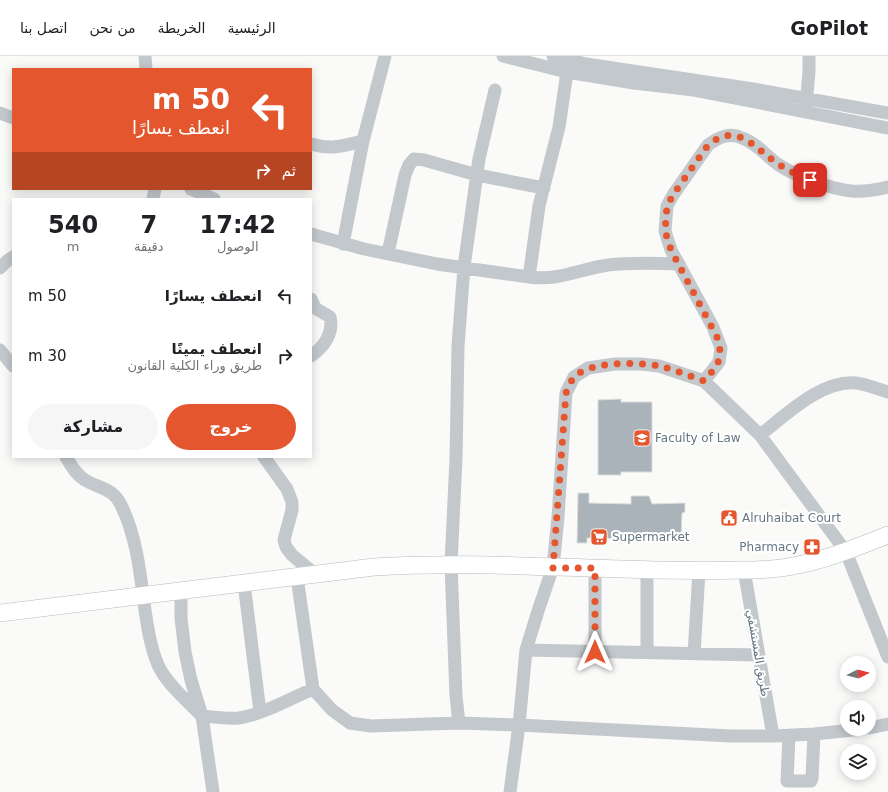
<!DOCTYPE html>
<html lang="ar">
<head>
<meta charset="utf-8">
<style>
  body { margin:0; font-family:"DejaVu Sans","Noto Naskh Arabic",sans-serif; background:#f6f6f6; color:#202124; direction:rtl; height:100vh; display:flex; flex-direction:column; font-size:15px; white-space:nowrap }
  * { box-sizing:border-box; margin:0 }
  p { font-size:13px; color:#757577 }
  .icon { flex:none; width:22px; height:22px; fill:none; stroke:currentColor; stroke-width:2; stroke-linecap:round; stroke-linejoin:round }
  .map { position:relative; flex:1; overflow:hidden; direction:ltr }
  .side { position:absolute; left:12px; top:142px; width:300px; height:260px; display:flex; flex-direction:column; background:#fff; border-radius:0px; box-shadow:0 2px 10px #0003; direction:rtl }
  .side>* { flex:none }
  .banner { position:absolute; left:12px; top:12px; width:300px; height:122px; border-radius:0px; box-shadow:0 2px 10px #0003; direction:rtl; background:#e4572e; color:#fff; overflow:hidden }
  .needle { width:26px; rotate:84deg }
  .tools { position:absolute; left:840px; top:600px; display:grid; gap:8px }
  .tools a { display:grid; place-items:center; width:36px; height:36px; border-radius:50%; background:#fff; box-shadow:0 2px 10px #0003; font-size:20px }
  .pin { position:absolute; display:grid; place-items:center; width:34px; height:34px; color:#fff; margin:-17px; border-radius:8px; box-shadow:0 2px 6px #0006 }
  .me { position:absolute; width:44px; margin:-22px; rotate:0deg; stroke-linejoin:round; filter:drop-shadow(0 0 3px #0008) }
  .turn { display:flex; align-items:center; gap:14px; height:84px; padding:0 16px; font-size:18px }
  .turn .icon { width:52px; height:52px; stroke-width:2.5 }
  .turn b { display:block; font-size:28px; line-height:34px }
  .then { display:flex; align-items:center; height:38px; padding:0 16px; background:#0003; gap:8px; font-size:15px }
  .eta { display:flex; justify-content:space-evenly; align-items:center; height:68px; text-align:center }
  .eta b { font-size:24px; font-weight:700; line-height:28px }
  .action { display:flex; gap:8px; margin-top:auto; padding:8px 16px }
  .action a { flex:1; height:46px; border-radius:24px; background:#e4572e; color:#fff; font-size:16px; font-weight:700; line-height:46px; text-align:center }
  .action a+a { background:#f6f6f6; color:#202124 }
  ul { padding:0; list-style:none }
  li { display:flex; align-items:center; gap:12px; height:60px; padding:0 16px }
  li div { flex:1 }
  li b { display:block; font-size:15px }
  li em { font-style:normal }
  header { display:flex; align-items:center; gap:24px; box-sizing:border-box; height:56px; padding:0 20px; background:#fff; border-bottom:1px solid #e0e0e0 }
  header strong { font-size:19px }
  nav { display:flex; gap:22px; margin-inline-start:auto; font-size:14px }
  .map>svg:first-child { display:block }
</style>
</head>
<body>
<header>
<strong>GoPilot</strong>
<nav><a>الرئيسية</a><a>الخريطة</a><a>من نحن</a><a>اتصل بنا</a></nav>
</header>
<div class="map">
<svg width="888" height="736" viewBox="0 0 888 736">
  <rect width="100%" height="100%" fill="#fafaf8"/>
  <path fill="#aab3b9" stroke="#dcdcda" d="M621,343V346H652V416H621V419H598V344Z
    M578,437H589V447L631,448V440H649L652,448L685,447V456L682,457L681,483L587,482V487H577Z"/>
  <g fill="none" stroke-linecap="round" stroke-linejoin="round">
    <g stroke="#b5babe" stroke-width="18">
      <path id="major" d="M0,557L374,511C467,505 561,512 655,514C683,514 711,515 739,514C757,514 776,514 793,510C826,504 857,491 888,479"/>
    </g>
    <path stroke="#c3c8cc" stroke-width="13" d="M145,0L146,13
      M503,0L567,16L634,27L694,34L888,72
      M553,0L586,8L753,33L888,57
      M806,50L809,15V0
      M0,57L13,62
      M311,88C331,94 343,90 363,85
      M191,133L214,143
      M153,143L155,133
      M311,178L364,193L437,208L529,221L539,150L559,71L567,16
      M343,188L363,85L385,0
      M388,197L405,119L409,109L414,103L424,104L477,119L544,132
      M0,212L7,205L13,201
      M529,221C560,225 579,213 608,209C631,206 655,207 679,208
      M311,243L315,252L330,261C334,277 324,291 311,300
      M0,294L13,310
      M704,325L719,306L721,292L713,271L671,194L665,175L667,150L673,139L708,89C719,81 730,76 742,82C757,87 767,101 779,109C795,120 832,133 851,135C863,136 876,134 888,131
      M760,379C786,359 821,324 856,327C866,328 878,333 888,336
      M66,401C71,409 76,419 85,424C100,433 113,432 121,449C136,479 140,515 144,547C147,568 150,590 158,609C166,627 188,646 202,660C214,661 226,663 239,662C264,658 289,643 313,633
      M264,401L287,433L292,446V454L284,484L286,491L292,499L316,519
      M744,514L773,680
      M297,521L313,633L332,654L350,667L371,670L459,667L519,669L731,680H773L814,678L863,673
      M244,527L260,656
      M181,534V562L185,596L191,624L202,660L213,736
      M526,594L758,599
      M595,596V512
      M647,597V514
      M694,598L699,515
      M459,667L456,640L451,508L456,403L458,290L464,211L479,103L495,34
      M869,672L888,668
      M789,679L787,725H811L812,722L814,678
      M510,736L519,669L526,594L538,555L553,511L558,461L566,337L574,321L588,312L615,308H641L659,310L704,325L760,379L846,496L888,601"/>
    <use href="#major" stroke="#fff" stroke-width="17"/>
  </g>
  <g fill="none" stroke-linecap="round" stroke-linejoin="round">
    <path stroke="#e4572e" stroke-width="7" stroke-dasharray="0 12.6" d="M595,596V512H553L566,337C568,332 571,324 575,320C592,305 637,306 659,310C674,313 689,320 704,325C718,309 724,303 717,281L671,194L665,175L667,150L673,139L708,89C739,64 755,94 780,109C789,115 800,120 810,124"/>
  </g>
  <defs>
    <g id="university-square" transform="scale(0.9)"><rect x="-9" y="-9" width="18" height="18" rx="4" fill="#e4572e" stroke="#fff"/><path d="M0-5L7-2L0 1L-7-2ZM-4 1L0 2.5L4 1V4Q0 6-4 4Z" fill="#fff"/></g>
    <g id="civic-square" transform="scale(0.9)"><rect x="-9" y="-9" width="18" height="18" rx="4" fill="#e4572e" stroke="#fff"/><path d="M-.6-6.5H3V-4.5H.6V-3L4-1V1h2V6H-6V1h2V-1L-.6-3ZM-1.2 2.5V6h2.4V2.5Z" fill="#fff"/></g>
    <g id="supermarket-square" transform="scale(0.9)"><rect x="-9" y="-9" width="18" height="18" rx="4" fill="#e4572e" stroke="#fff"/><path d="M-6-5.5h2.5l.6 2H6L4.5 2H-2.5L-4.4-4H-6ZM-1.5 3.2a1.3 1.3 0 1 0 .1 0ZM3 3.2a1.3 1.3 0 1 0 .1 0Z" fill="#fff"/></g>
    <g id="pharmacy-square" transform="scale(0.9)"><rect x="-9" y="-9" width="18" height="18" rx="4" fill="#e4572e" stroke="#fff"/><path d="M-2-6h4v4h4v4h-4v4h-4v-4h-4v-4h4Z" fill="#fff"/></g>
  </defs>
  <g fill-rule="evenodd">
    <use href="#university-square" x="642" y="382"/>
    <use href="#civic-square" x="729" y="462"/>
    <use href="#supermarket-square" x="599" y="481"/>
    <use href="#pharmacy-square" x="812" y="491"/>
  </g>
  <g text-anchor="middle" stroke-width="4" stroke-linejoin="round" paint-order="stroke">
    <g font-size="12" fill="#657683" stroke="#fff" text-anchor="start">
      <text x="655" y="386">Faculty of Law</text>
      <text x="742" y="466">Alruhaibat Court</text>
      <text x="612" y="485">Supermarket</text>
      <text x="799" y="495" text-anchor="end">Pharmacy</text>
    </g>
    <g font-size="12" fill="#657683" stroke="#fff">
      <text transform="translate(758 597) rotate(80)" y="4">طريق المستشفي</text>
    </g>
  </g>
</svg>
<div class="tools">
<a><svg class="needle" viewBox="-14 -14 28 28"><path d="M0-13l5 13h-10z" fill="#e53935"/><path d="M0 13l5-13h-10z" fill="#757577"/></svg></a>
<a><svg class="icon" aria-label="sound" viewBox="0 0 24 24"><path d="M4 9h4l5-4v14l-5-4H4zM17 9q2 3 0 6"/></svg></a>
<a><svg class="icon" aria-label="layers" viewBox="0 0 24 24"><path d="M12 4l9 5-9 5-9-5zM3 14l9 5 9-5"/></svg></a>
</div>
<div class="pin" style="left:810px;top:124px;background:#d93025"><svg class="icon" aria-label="arrive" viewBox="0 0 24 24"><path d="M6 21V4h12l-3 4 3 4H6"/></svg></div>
<svg class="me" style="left:595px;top:596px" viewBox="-20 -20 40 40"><path d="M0-17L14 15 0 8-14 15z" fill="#e4572e" stroke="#fff" stroke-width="4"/></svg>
<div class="banner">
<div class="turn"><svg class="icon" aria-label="left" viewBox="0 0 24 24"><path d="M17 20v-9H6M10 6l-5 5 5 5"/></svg><div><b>50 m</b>انعطف يسارًا</div></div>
<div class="then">ثم<svg class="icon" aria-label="right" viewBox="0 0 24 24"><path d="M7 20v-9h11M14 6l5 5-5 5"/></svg></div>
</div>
<section class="side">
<div class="eta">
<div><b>17:42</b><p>الوصول</p></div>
<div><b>7</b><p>دقيقة</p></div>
<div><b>540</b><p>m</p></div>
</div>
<ul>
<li><svg class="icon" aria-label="left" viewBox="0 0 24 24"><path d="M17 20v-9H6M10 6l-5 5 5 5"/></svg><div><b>انعطف يسارًا</b></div><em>50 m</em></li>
<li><svg class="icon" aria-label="right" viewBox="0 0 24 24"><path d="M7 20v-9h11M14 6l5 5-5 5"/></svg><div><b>انعطف يمينًا</b><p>طريق وراء الكلية القانون</p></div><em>30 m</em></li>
</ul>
<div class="action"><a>خروج</a><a>مشاركة</a></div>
</section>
</div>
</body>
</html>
